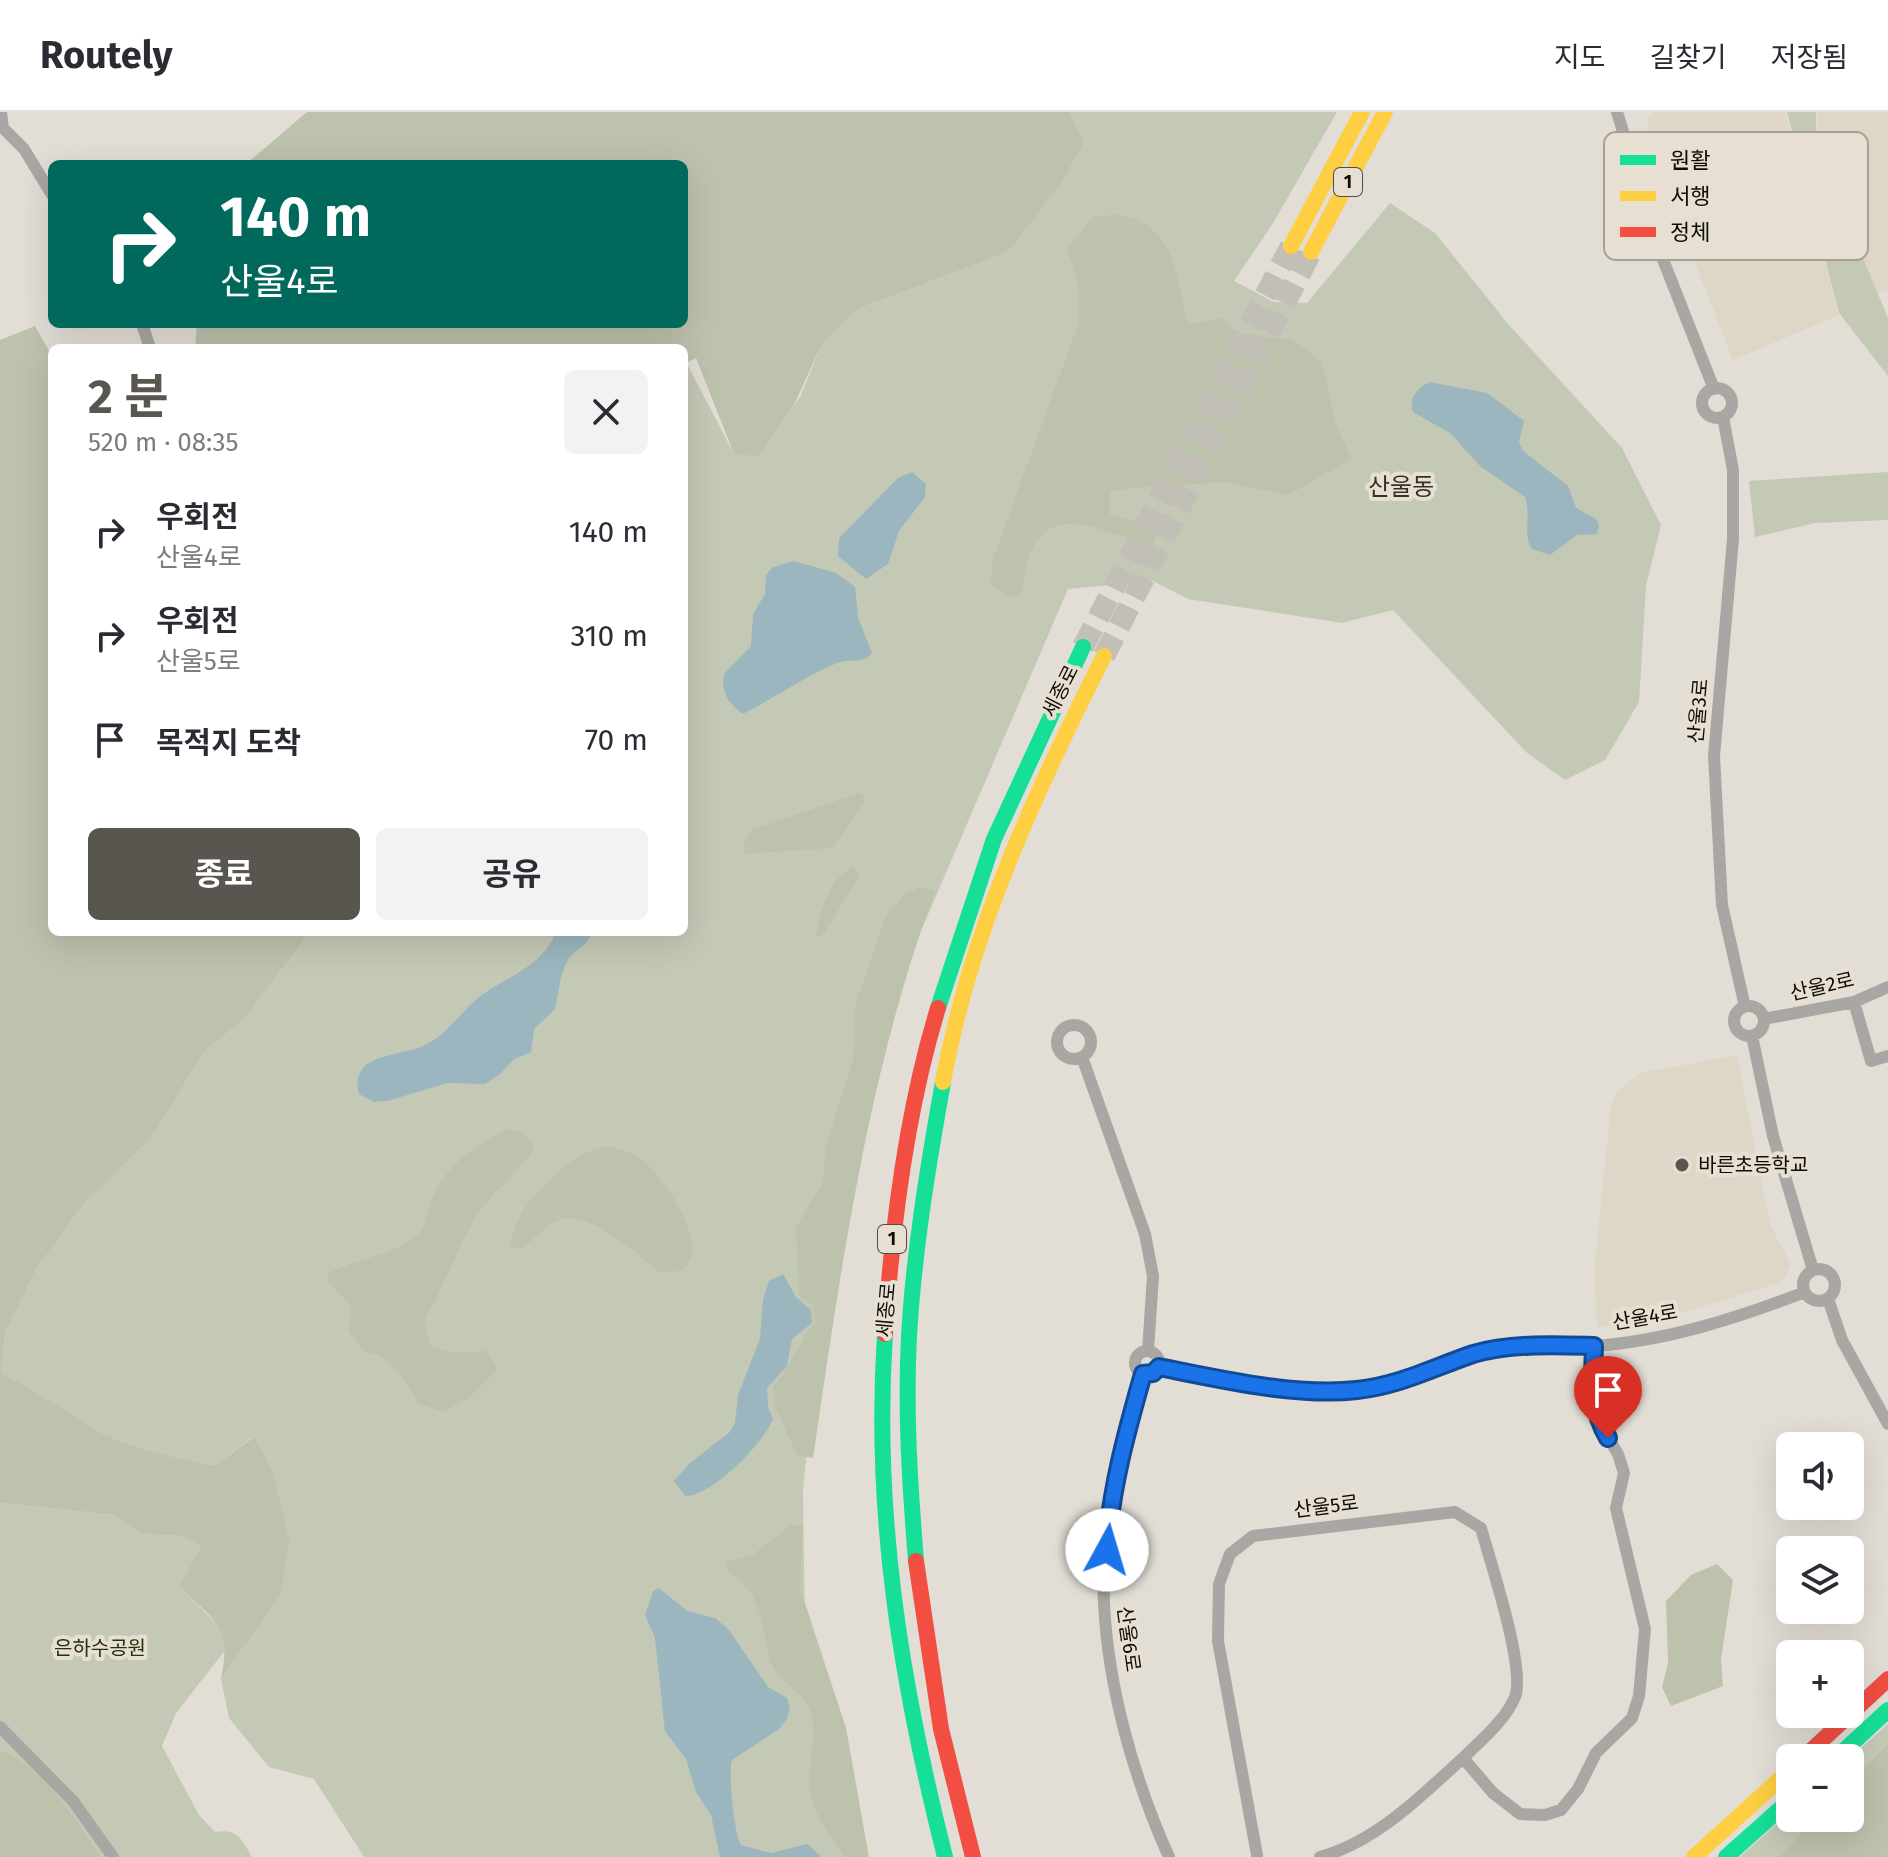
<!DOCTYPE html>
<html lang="ko">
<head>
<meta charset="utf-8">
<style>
  body { margin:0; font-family:"Fira Sans","Noto Sans KR",sans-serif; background:#f2f2f3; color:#2b2b33; height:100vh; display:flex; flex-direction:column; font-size:30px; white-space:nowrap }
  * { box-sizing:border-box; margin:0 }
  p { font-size:26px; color:#7c7c81 }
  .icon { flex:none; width:44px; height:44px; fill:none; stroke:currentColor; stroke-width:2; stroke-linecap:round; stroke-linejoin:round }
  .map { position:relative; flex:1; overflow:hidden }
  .sheet { position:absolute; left:48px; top:232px; width:640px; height:592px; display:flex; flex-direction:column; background:#fff; border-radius:12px; box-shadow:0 8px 32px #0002 }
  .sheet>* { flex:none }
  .banner { position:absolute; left:48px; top:48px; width:640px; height:168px; border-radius:12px; box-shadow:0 8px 32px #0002; background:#00695c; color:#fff; overflow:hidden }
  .controls { position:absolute; left:1776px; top:1320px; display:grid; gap:16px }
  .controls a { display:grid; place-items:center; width:88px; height:88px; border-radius:12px; background:#fff; box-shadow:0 8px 32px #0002; font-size:40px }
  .pin { position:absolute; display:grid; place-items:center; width:68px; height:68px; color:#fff; margin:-82px -34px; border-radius:50% 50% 50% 0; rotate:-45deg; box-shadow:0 0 8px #0007 }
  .pin .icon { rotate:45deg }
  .me { position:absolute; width:88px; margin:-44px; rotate:6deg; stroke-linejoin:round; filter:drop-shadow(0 0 6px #0008) }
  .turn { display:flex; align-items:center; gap:28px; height:168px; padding:0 40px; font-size:36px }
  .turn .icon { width:104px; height:104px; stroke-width:2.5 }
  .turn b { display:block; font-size:56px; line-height:68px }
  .round { display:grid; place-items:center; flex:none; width:84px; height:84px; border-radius:12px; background:#f2f2f3 }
  .headline { display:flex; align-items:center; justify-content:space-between; height:136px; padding:0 40px }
  h1 { font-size:48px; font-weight:700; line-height:60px; color:#595650 }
  .button { display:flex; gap:16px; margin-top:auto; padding:16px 40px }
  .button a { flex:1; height:92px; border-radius:12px; background:#595650; color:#fff; font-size:32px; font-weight:700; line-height:92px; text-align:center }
  .button a+a { background:#f2f2f3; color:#2b2b33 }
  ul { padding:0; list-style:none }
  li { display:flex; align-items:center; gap:24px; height:104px; padding:0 40px }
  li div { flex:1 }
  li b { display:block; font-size:30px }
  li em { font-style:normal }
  header { display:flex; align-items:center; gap:48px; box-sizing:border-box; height:112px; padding:0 40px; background:#fff; border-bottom:2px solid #e1e1e2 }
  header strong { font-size:38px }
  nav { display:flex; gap:44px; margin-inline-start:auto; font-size:28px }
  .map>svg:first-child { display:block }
</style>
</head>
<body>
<header>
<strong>Routely</strong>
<nav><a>지도</a><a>길찾기</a><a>저장됨</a></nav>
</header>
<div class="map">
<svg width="1888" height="1745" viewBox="0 0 1888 1745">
  <rect width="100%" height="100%" fill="#e2ded6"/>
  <path fill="#ded6c6" d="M1653,0H1785L1839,203L1733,248L1650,35L1648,8Z
    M1817,0H1888V179L1878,180L1851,128L1817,34Z
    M1737,943L1770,1113L1791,1152L1782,1170L1649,1211L1597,1215L1594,1160L1611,993L1617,979L1641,961Z"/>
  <path fill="#c4c9b6" d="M1070,0H1337L1272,113L1234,169L1274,190L1307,191L1390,91L1435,121L1509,213L1622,336L1661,413L1646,474L1639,590L1605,648L1565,668L1526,640L1393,498L1342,511L1188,487L1153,469L1068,477L924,812L881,894L820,1208L803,1379L805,1517L862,1745H364L314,1667L269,1655L229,1606L221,1567L281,1483L253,1325L215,1353C178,1349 135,1341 102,1321C68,1301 37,1278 1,1261L5,1221L37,1156L103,1066L154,1022L204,940L245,906L310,820H684V246L734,342L759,343L800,285L821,234L858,197L1008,140L1084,30Z
    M1787,0H1816V33L1888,206V264L1839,201Z
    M1888,360V408L1815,411L1755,425L1749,369Z
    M0,1391L115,1403L143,1422L182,1424L201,1435L178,1474L220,1515L227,1536L176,1601L162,1634L199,1703L215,1720C237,1716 242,1727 252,1745H0Z
    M1888,1612V1745H1740L1790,1700V1706H1850V1646Z"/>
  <path fill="#bcc2ac" d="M307,0H1070L1084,30L1061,71L1008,140L858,197L821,234L794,293L759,344L734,342L696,246L684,252V236H195L197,212H684V52H246Z
    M1117,103C1177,111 1175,164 1188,212L1224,206L1236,221L1292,228L1322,250L1335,309L1351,347L1288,383L1226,370L1129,376L1110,380V403L1129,408L1143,406L1158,421L1153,432C1115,427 1058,388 1033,435C1025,449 1025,469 1020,484L1012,485L991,474L992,450L1079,210L1078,169L1067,136L1094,104Z
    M35,214L52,244V820H310L245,906L204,940L154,1022L86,1089L37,1156L5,1221L1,1261C37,1278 68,1301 102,1321C126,1335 187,1350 215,1353L254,1325L273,1360L289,1428L281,1483L221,1567C232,1512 215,1510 178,1474L201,1435L182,1424L143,1422L115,1403L0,1391V228Z
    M858,681L864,684V691C851,706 844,721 832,736L745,742L744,730L750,719Z
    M853,755L860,764L822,824L816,825C818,804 832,762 853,755Z
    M921,775L935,779C868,959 841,1156 813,1346L797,1343L776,1297L773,1275C791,1256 798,1231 815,1209L812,1193L799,1183L796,1115L823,1071L826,1033L854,944L855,893L886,804L905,782Z
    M509,1017L524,1021L535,1035C519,1060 494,1078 478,1102C456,1136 445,1174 424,1209L431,1234L451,1241L487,1239L497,1258L470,1285L443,1300L418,1291L405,1268L381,1244L365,1240L348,1219L352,1195L328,1169V1161C351,1150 403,1139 419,1121C426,1113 428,1096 432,1086C448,1052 476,1031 509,1017Z
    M610,1034C619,1037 631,1040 639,1045C660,1059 720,1143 678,1159C673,1160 665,1160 659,1160C639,1143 589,1098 560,1108C546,1112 533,1130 519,1137L511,1134C510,1096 574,1036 610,1034Z
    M791,1413H803L800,1476L846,1616L869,1745H845C833,1723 815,1707 810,1681C806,1652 822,1617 806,1590C796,1575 775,1567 770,1548C759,1507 766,1486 727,1458L726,1450L751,1444Z
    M1717,1452L1733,1468L1721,1547L1723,1574L1671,1594L1662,1575L1668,1551L1666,1489L1691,1463Z
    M1888,1632V1745H1779L1816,1706H1850V1671Z
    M0,1639C37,1647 81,1713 100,1745H0Z"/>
  <path fill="#9bb6be" d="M1430,270L1487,281L1524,309L1519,330L1523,339L1568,374L1576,396L1596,407L1599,414L1597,422L1577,423L1550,443L1532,437C1522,424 1532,403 1525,385L1481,355L1450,321L1413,300C1408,286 1418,275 1430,270Z
    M912,360L926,372L925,385L899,419L888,452L866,467L838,444L839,426L898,366Z
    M794,449L836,461L855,475L858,505L872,541C862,553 850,546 837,551C804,565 774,586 743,602C729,593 719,577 725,561L751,534L753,502L765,482L766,463L773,455Z
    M556,820H590L591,824C585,835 574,839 568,848C559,863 559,881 555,897L534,917L531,940L514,947L499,963L485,972L448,971L387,989L374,990L359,982C356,972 357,962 365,954C380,942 406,941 423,934C448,923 462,897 483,882C510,864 543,853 556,820Z
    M783,1162L796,1185L811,1198L812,1211L792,1227L787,1254L767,1276L768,1295L773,1307C764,1331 710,1386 685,1384L674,1369L690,1351L730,1320L735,1311L738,1283L760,1227L763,1187L769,1169Z
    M659,1476L687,1499L715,1506L729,1518L768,1575L787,1586L790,1595L787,1607L779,1617L732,1648C728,1662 734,1720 741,1733L771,1741L807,1732L822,1745H720L711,1703L696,1680L686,1647L665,1619L655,1526L645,1503L653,1479Z"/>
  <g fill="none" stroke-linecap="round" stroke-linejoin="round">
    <path stroke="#c2bfb7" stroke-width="22" stroke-dasharray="22 11" stroke-linecap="butt" d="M1083,535L1291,134
      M1104,544L1311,140"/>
    <path stroke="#a8a7a3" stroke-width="12" d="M1,0L3,16L24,37L52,83
      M1617,0L1660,140L1714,277
      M142,212L150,236
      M1702 291a15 15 0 1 1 30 0a15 15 0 1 1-30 0Z
      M1723,305L1733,358V427L1714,644L1722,793L1745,895
      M1854,890L1871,949L1888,944
      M1734 909a15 15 0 1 1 30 0a15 15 0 1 1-30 0Z
      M1764,907L1854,890L1888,875
      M1057 930a17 17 0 1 1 34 0a17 17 0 1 1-34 0Z
      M1752,924L1773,1024L1813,1158
      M1082,945L1145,1122L1153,1164L1148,1239
      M1803 1173a16 16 0 1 1 32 0a16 16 0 1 1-32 0Z
      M1828,1187L1842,1228L1888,1312
      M1135 1251a12 12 0 1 1 24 0a12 12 0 1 1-24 0Z
      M1159,1255C1214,1265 1310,1288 1363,1277C1403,1269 1439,1249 1479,1241C1517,1233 1555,1237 1594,1234C1666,1229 1738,1206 1805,1180
      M1143,1262C1122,1334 1100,1415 1104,1491C1108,1576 1134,1667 1169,1745
      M0,1615L73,1689L113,1745
      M1257,1743L1218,1529L1219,1472L1230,1442L1253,1424L1455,1400L1481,1416C1490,1449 1526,1556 1515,1585C1505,1609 1481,1628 1463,1646L1493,1681L1520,1702L1545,1703L1561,1698L1578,1677L1596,1641L1632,1606L1639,1584L1645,1517L1616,1396L1624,1361L1618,1342L1598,1309L1593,1283L1594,1234
      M1320,1745C1376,1730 1421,1684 1463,1646"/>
    <path stroke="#16e098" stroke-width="16" d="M938,896L994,727L1083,535
      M885,1222C873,1402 901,1571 945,1745
      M916,1449C910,1374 905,1299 909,1224C914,1138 928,1054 943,970
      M1836,1646L1888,1598
      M1726,1745L1790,1688"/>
    <path stroke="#ffcf43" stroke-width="16" d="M1291,134L1362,0
      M1311,140L1385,0
      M943,970C970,820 1036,679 1104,544
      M1694,1745L1790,1658"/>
    <path stroke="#f24e42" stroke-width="16" d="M885,1222C892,1113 906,1001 938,896
      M916,1449L941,1617L973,1745
      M1803,1646L1888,1567"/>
  </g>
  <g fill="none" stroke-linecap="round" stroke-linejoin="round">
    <g stroke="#114b97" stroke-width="20">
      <path id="route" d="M1107,1438C1110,1379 1127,1318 1143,1262L1153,1261L1159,1255C1219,1267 1297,1285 1357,1278C1398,1274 1435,1255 1473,1242C1511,1231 1555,1233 1594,1234C1593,1267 1590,1296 1608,1326"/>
    </g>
    <use href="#route" stroke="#1a73e8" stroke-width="14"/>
  </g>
  <circle fill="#595650" stroke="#e7dfd1" stroke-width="3" cx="1682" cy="1053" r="8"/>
  <g text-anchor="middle" stroke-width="8" stroke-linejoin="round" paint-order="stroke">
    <g fill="#e7dfd1" stroke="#504c44" stroke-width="2">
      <rect x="1334" y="56" width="28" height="28" rx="6"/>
      <rect x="878" y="1113" width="28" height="28" rx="6"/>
    </g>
    <g font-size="18" font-weight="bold" fill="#0f0d08">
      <text x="1348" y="76">1</text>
      <text x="892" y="1133">1</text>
    </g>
    <g font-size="20" fill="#0f0d08" stroke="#e7dfd1">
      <text transform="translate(1060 579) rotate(-63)" y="7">세종로</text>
      <text transform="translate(1698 599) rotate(-85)" y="7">산울3로</text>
      <text transform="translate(1822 874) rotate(-13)" y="7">산울2로</text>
      <text transform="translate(886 1198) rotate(-85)" y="7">세종로</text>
      <text transform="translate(1645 1205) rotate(-10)" y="7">산울4로</text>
      <text transform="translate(1326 1394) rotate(-7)" y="7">산울5로</text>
      <text transform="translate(1129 1527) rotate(82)" y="7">산울6로</text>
    </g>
    <g font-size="20" fill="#0f0d08" stroke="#e7dfd1" text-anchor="start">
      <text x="1698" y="1060">바른초등학교</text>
    </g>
    <g font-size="20" fill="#243109" stroke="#e7dfd1">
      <text x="100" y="1543">은하수공원</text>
    </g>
    <g font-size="24" fill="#373025" stroke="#e7dfd1">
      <text x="1401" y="383">산울동</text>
    </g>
  </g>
  <rect x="1604" y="20" width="264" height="128" rx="12" fill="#e7dfd1" stroke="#a6a095" stroke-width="2"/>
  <rect x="1620" y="43" width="36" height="10" fill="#16e098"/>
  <rect x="1620" y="79" width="36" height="10" fill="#ffcf43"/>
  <rect x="1620" y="115" width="36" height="10" fill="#f24e42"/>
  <g font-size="22" fill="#0f0d08">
    <text x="1670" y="56">원활</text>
    <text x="1670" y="92">서행</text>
    <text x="1670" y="128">정체</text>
  </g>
</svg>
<div class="controls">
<a><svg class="icon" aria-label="sound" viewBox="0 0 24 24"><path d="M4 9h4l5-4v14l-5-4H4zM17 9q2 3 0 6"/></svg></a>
<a><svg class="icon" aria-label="layers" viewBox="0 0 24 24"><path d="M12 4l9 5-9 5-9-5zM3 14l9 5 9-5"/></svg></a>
<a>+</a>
<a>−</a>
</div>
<div class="pin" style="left:1608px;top:1326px;background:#d93025"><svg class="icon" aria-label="arrive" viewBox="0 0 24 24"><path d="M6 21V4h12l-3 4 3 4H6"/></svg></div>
<svg class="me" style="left:1107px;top:1438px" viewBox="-20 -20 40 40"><circle r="19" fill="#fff"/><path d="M0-13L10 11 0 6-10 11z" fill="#1a73e8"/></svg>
<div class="banner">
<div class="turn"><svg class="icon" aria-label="right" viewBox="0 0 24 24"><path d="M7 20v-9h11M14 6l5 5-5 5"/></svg><div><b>140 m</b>산울4로</div></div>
</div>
<section class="sheet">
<div class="headline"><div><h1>2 분</h1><p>520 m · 08:35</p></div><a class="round"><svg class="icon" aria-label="close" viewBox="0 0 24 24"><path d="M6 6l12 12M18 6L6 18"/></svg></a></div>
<ul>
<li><svg class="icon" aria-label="right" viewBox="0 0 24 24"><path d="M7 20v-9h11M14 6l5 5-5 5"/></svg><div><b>우회전</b><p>산울4로</p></div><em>140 m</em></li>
<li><svg class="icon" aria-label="right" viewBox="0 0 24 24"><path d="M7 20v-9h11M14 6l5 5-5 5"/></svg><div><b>우회전</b><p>산울5로</p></div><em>310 m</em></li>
<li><svg class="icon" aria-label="arrive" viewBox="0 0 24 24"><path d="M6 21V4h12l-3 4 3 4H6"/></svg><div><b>목적지 도착</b></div><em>70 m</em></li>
</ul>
<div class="button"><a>종료</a><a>공유</a></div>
</section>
</div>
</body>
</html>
